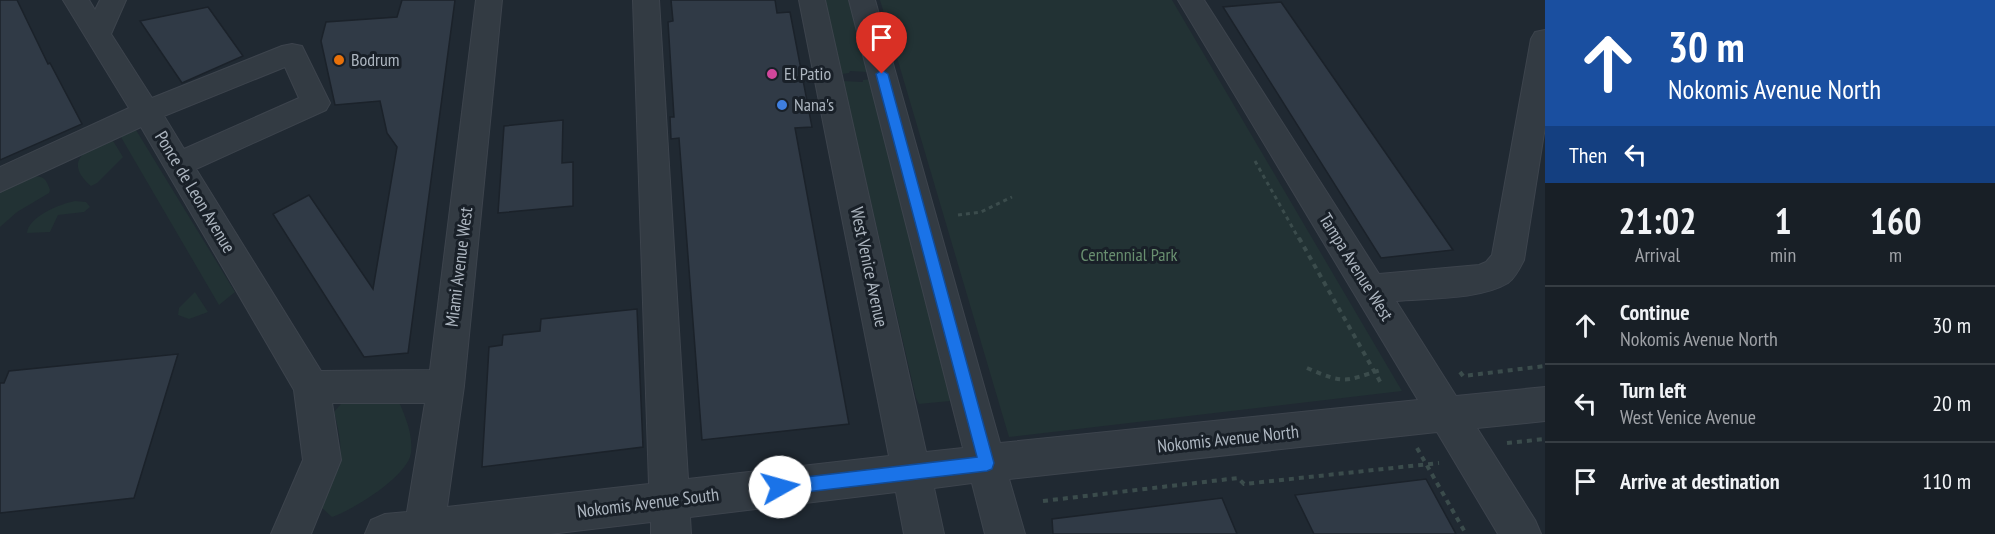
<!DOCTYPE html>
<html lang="en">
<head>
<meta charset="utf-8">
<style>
  body { margin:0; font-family:"PT Sans Narrow",sans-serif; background:#21272e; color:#f1f3f6; height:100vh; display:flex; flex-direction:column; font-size:22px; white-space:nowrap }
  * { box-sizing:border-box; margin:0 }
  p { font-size:20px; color:#9fa2a7 }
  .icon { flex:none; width:33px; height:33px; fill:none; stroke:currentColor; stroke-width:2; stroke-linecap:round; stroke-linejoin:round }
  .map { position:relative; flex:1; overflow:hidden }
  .panel { display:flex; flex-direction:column; background:#181f26; width:450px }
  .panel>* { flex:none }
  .hud { background:#1a4fa0; color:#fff; overflow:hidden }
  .pin { position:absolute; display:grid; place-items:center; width:51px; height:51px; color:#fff; margin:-62px -26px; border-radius:50% 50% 50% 0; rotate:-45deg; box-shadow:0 0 6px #0007 }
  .pin .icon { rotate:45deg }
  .me { position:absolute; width:66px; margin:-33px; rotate:83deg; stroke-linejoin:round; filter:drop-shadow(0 0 4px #0008) }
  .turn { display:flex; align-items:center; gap:21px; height:126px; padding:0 24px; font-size:27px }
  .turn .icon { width:78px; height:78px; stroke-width:2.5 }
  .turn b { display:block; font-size:42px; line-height:51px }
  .then { display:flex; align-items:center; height:57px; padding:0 24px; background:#0003; gap:12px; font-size:22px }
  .eta { display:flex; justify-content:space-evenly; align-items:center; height:102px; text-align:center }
  .eta b { font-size:36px; font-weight:800; line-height:42px }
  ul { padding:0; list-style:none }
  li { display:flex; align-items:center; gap:18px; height:78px; padding:0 24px; border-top:2px solid #363d43 }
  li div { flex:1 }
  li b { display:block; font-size:22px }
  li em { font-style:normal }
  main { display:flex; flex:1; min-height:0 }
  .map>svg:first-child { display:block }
</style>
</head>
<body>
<main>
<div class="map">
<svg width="1545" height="534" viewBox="0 0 1545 534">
  <rect width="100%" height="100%" fill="#202932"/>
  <path fill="#223234" d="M824,0H850L868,72L850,71L849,73L842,74Z
    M880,0H1172L1402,391L1009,437Z
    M871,79L949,389L950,401L919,404L916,398L843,81L863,82V80Z
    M136,130L235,292L219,305L118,132Z
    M110,136L123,157L97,183L91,186C62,161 87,149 110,136Z
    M31,176C43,176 46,178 50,190L49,193L17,212L0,227V189Z
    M75,201L86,202L90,207L84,212L58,215L50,232L27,233C29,216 60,204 75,201Z
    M195,292L208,312L189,319L178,315L179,308Z
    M356,399L399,402C406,418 413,435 411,453C408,476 353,510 332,517L322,508L319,498C341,460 346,457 334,412L341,404Z"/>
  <path fill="#303a46" stroke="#1b222a" stroke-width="1.5" d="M0,0H17L48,64L50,63L82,124L0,160Z
    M402,0H455L408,353L364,357L273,214L309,195L373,289L397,147L387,133L380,101L335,105L321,41L326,22L397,17Z
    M671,0H775L777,13L790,12L812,127L795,128L849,424L702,440L679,138L671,139L670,117H674L668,22L673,21Z
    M1281,2L1453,250L1381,258L1223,7Z
    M208,7L243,56L182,83L140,21Z
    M563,120L562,163L573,162V206L498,213L504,126Z
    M637,309L643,447L482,467L489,347L502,345L503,335L540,331L541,319Z
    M178,354L134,498L0,513V383H4L9,371Z
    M1426,479L1456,534H1314L1295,495Z
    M1222,498L1237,534H1053L1052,519Z"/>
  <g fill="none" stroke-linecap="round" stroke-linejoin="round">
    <g stroke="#3d444d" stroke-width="2">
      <path id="minor" d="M63,0H89L95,10L100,0H126L111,34L152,98L282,46L292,44L302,46L330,103L326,110L196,169L321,371L430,370L476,0H502L464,386L447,507L649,484L633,0H659L688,479L889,456L799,0H825L926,452L963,448L849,0H875L1000,443L1418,400L1178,0H1204L1379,274L1479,265L1486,262L1492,255L1531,39L1535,32L1545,30V127L1524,260C1520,268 1515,278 1508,283C1480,300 1428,298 1396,301L1456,396L1545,387V421L1477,428L1535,520L1541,534H1498L1437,432L1009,479L1025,534H985L972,483L934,488L944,534H904L896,492L690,517L691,534H651V522L550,534H365L371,520L385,514L407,512L425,403H332L341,460L311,534H271L303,460L294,390L141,127L0,192V167L129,108ZM285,67L299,98L184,149L164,116Z"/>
    </g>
    <path stroke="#3b4c4c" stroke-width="3" stroke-dasharray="4 4" stroke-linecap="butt" d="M1255,161L1299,239
      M958,215L981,212L1012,197"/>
    <path stroke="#3b4c4c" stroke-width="4" stroke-dasharray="5 5" stroke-linecap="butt" d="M1299,238L1382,385
      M1307,368C1345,384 1342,382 1381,370
      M1460,372L1463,376L1545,366
      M1507,443L1545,439
      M1417,448L1466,534
      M1043,501L1238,478L1244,484L1439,463"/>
    <use href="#minor" fill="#333b43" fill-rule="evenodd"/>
  </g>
  <path fill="#1a73e8" stroke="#114b97" stroke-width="1.5" d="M882,70L888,74L994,463L992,469L987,471L780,495L774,493L772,487L774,482L780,480L977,457L876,74Z"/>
  <circle fill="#e8710a" stroke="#192028" stroke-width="2" cx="339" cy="60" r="6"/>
  <circle fill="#d1479c" stroke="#192028" stroke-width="2" cx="772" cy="74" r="6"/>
  <circle fill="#3f7fe0" stroke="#192028" stroke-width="2" cx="782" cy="105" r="6"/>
  <g text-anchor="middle" stroke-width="6" stroke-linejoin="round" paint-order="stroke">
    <g font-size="18" fill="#adb6c0" stroke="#192028" text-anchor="start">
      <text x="351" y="66">Bodrum</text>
      <text x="784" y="80">El Patio</text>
      <text x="794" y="111">Nana's</text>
    </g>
    <g font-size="18" fill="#adb6c0" stroke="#192028">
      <text transform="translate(195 192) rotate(59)" y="6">Ponce de Leon Avenue</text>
      <text transform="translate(459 267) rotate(-83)" y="6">Miami Avenue West</text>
      <text transform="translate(869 267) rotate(78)" y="6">West Venice Avenue</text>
      <text transform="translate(1356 267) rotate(58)" y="6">Tampa Avenue West</text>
      <text transform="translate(1228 439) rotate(-6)" y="6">Nokomis Avenue North</text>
      <text transform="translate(648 503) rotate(-7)" y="6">Nokomis Avenue South</text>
    </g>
    <g font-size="18" fill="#688e6f" stroke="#192028">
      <text x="1129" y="261">Centennial Park</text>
    </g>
  </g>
</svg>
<div class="pin" style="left:882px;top:74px;background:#d93025"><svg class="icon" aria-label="arrive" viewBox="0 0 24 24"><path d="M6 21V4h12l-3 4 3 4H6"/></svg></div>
<svg class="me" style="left:780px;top:487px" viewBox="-20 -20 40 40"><circle r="19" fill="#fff"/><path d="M0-13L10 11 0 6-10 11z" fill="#1a73e8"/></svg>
</div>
<section class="panel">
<div class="hud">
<div class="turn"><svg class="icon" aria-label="ahead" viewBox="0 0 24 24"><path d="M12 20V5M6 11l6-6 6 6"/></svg><div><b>30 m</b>Nokomis Avenue North</div></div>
<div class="then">Then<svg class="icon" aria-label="left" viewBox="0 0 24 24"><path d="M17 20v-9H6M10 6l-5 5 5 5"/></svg></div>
</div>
<div class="eta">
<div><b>21:02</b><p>Arrival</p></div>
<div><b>1</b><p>min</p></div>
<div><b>160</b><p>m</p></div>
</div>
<ul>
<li><svg class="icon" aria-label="ahead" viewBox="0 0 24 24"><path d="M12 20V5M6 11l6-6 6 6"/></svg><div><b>Continue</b><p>Nokomis Avenue North</p></div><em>30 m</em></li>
<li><svg class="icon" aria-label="left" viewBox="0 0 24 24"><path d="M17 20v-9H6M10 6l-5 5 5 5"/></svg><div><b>Turn left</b><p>West Venice Avenue</p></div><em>20 m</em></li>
<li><svg class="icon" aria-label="arrive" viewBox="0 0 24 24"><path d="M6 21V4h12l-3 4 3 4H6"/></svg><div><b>Arrive at destination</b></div><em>110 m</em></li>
</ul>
</section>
</main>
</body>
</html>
